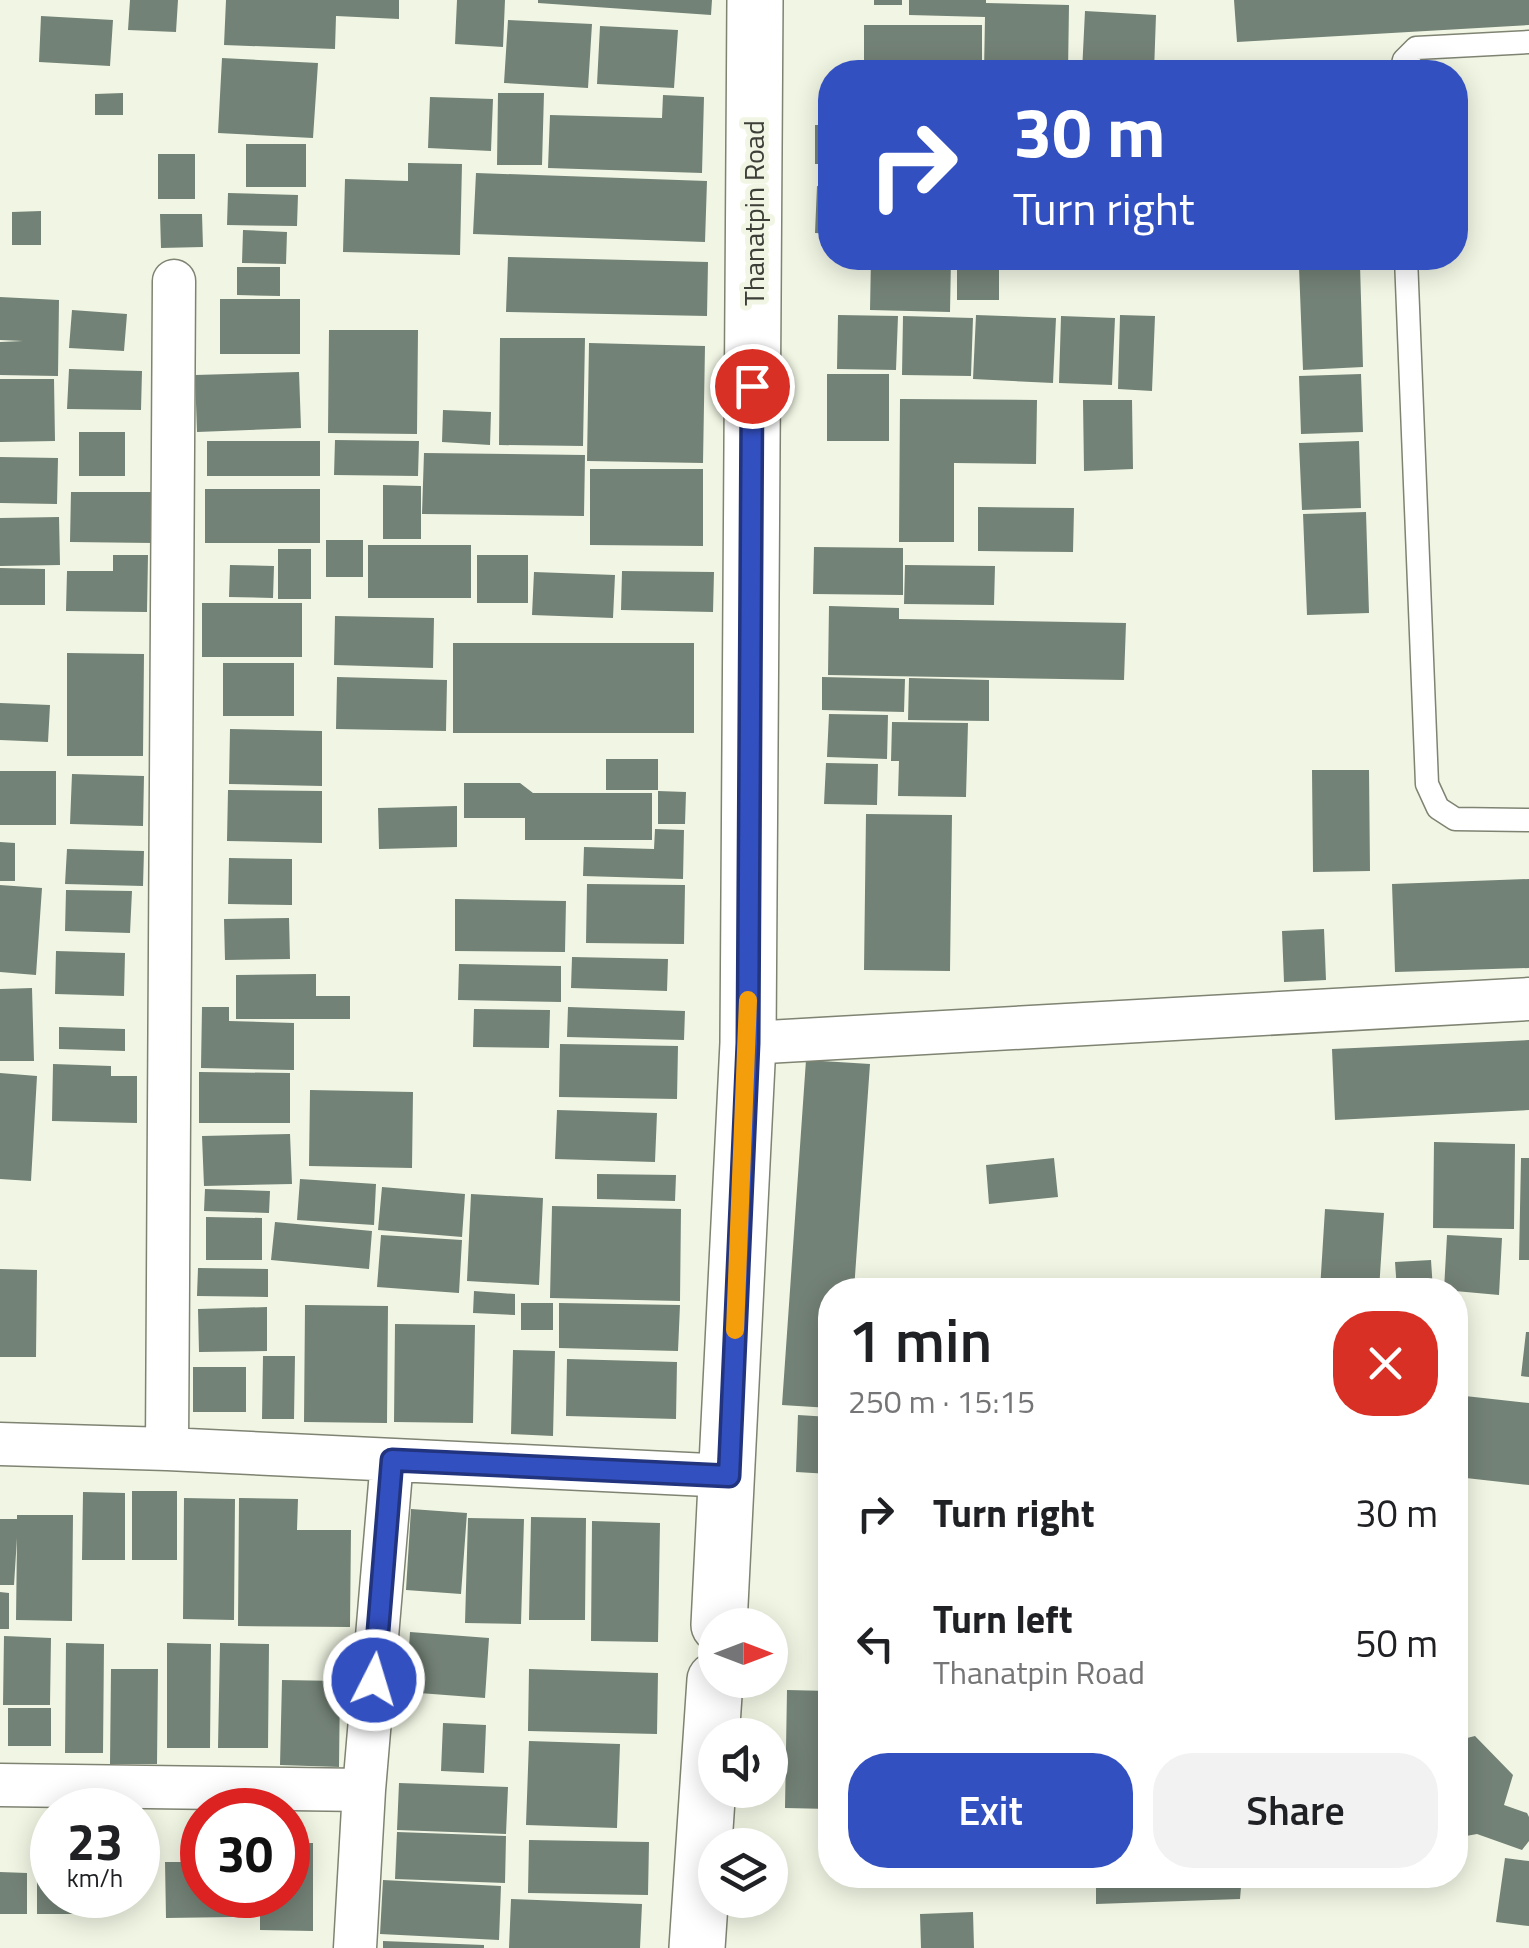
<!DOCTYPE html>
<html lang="en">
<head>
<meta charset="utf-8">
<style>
  body { margin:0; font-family:"Titillium Web",sans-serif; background:#f2f2f2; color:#202124; height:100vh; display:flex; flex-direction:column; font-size:38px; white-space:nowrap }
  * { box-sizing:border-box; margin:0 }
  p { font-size:32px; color:#757577 }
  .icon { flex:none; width:55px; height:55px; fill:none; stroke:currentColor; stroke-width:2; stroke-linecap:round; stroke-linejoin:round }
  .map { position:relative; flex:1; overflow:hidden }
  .side { position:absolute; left:818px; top:1278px; width:650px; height:610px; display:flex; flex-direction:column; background:#fff; border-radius:40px; box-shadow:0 5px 25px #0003 }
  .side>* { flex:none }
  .hud { position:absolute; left:818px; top:60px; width:650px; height:210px; border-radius:40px; box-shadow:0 5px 25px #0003; background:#3350c1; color:#fff; overflow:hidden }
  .needle { width:65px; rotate:90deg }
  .buttons { position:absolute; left:698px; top:1608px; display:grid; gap:20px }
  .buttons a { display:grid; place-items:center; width:90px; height:90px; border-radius:50%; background:#fff; box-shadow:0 5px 25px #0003; font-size:50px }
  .speed { position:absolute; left:30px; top:1788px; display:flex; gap:20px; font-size:50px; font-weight:700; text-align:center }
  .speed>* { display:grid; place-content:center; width:130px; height:130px; border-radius:50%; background:#fff; box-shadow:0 5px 25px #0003; line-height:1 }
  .speed small { font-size:25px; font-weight:400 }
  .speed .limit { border:15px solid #d22; background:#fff; color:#111 }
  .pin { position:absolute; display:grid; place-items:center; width:85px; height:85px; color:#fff; margin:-42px; border:5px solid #fff; border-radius:50%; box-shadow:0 2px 10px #0007 }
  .me { position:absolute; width:110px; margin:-55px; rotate:5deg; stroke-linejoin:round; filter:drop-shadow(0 0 8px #0008) }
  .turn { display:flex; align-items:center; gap:35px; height:210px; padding:0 30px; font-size:45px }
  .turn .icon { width:130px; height:130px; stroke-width:2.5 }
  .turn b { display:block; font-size:70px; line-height:85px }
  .round { display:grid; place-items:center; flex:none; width:105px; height:105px; border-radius:40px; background:#f2f2f2 }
  .overview { display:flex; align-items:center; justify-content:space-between; height:170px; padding:0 30px }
  h1 { font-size:60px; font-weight:600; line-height:75px }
  .cta { display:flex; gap:20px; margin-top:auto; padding:20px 30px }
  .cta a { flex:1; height:115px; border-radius:40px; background:#3350c1; color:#fff; font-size:40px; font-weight:600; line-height:115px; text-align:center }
  .cta a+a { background:#f2f2f2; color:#202124 }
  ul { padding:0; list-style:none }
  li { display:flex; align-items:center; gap:30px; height:130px; padding:0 30px }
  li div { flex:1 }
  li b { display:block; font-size:38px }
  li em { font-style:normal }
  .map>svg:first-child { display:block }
</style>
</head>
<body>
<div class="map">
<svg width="1529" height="1948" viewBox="0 0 1529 1948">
  <rect width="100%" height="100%" fill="#f1f6e4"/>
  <path fill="#738276" d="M130,0H178L176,32L128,30Z
    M226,0H399V19L336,16L335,49L224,45Z
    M457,0H505L503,47L455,44Z
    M538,0H712L711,15L538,3Z
    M874,0H902V5H874Z
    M909,0H986V3L1069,5L1068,72H984L985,17L909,15Z
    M1234,0H1529V25L1237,42Z
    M1085,11L1156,15L1154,72H1082Z
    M41,16L113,20L110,66L39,62Z
    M508,20L592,24L588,88L504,83Z
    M864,25H982V72H864Z
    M600,26L678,30L674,88L597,84Z
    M222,58L318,63L313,138L218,133Z
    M1342,60V72H1291V61Z
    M123,93V115H95V94Z
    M498,93H544L542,165H497Z
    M663,95L704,97L702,173L548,168L550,115L662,118Z
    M430,97L493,99L491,151L428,148Z
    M815,125H830V164H815Z
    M246,144H306V187H246Z
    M158,154H195V199H158Z
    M408,163L462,164L460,255L343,252L345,179L408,181Z
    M476,173L707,181L705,242L473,234Z
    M817,186L830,187V234L815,233Z
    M228,193L298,195L297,226L227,225Z
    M41,211V245H12V212Z
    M160,214H202L203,247L161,248Z
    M243,230L287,232L286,264L242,263Z
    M508,257L708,262L707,316L506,312Z
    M871,258H951L950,312L870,310Z
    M957,258H999V300H957Z
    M1057,258H1141V263L1057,261Z
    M1183,258H1229V262L1183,263Z
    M1300,258H1352V262L1300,263Z
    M1360,265L1363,367L1303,370L1299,267Z
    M237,267H280V296L237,295Z
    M0,297L59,300L58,376L0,375V342L23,341L0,340Z
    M220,299H300V354H220Z
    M72,310L127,314L124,351L69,348Z
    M838,315L898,316L896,370L837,369Z
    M976,315L1056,318L1053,383L973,379Z
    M1120,315L1155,316L1152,391L1118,389Z
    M903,316L973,318L971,376L902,375Z
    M1061,316L1115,318L1112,385L1059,383Z
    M329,330H418L417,434L328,433Z
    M500,338H585L583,446L499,445Z
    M589,343L705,346L703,463L587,461Z
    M69,369L142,371L141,410L67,409Z
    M299,372L301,428L197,432L195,375Z
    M827,374H889V441H827Z
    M1361,374L1363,432L1301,434L1299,376Z
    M0,379H54L55,441L0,442Z
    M900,399L1037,400L1036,464L954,463V542H899Z
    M1083,400H1132L1133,469L1084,471Z
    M443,410L491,412L490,445L442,442Z
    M79,432H125V476H79Z
    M335,440L419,441L418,476L334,475Z
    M207,441H320V476H207Z
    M1359,441L1361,508L1302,510L1299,443Z
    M424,453L585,455L584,516L422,514Z
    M0,457L58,458L57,504L0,503Z
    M590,469H703V546L590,545Z
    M383,485L421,486V539H383Z
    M205,489H320V543H205Z
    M71,492H154L153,543L70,542Z
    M978,507L1074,508L1073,552L978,551Z
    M1366,512L1369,613L1307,615L1303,514Z
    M59,517L60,565L0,566V518Z
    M326,540H363V577H326Z
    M368,545H471V598H368Z
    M814,547L903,548V595L813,594Z
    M278,549H311V599H278Z
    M113,555H148L147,612L66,611L67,571H113Z
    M477,555H528V603H477Z
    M230,565L274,566L273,598L229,597Z
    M905,565L995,566L994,605L904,604Z
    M0,568L45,569V605H0Z
    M622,571L714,572L713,612L621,610Z
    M534,572L615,575L613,618L532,615Z
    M202,603H302V657H202Z
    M829,606L899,608V619L1126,623L1124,680L828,675Z
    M335,616L434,618L433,668L334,665Z
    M453,643H694V733H453Z
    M67,653L144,654L143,756H67Z
    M223,663H294V716H223Z
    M337,677L447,680L446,731L336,729Z
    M822,677L905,679L904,712L822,710Z
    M909,678L989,680V721L908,720Z
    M0,703L50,705L48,742L0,740Z
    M829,714L888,715L887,759L827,757Z
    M892,722L968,723L966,797L898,796L899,761H891Z
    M230,729L322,731V786L229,784Z
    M606,759H658V790H606Z
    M826,763L878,764L877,805L824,804Z
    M1312,770H1369L1370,871L1313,872Z
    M0,771H56V825H0Z
    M72,774L144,776L143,826L70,824Z
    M464,783H520L533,793H652V840H525V818H464Z
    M228,790L322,791V843L227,841Z
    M658,791L686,792L685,824H658Z
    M457,806V847L379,849L378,808Z
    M866,814L952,815L950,971L864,970Z
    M655,829L684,830L683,879L583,876L584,847L654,849Z
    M0,842L15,843V881H0Z
    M67,849L144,851L143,886L65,884Z
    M229,858L292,859V905L228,904Z
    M1529,879V968L1395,972L1392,884Z
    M587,884L685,885L684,944L586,943Z
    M0,885L42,888L36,975L0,972Z
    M66,890L132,891L130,933L65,931Z
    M455,899L566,901L565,952L455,951Z
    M289,918L290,959L225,960L224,919Z
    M1324,929L1326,980L1284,982L1282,931Z
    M56,951L125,953L124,996L55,994Z
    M572,957L668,959L667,991L571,988Z
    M459,964L561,966V1002L458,1000Z
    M316,974V996H350V1019H236V975Z
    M32,988L34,1061H0V989Z
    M202,1007H229V1021L294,1023V1070L201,1068Z
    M568,1007L685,1011L684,1040L567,1037Z
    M474,1009L550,1010L549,1048L473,1047Z
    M59,1027L125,1029V1051L59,1049Z
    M1529,1040V1110L1335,1120L1332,1049Z
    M560,1044L678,1046L677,1099L559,1097Z
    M806,1060L870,1064L854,1290H830V1408L782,1405Z
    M53,1064L111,1066V1076H137V1123L52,1121Z
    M199,1072L290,1073V1123H199Z
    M0,1073L37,1076L31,1181L0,1179Z
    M310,1090L413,1092L412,1168L309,1166Z
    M557,1110L657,1113L655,1162L555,1159Z
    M290,1134L292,1184L204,1186L202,1136Z
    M1434,1142L1515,1144L1514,1229L1433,1228Z
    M1054,1158L1058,1197L989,1204L986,1165Z
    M1521,1158H1529V1260H1519Z
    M597,1174L676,1175L675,1201L597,1199Z
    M300,1179L376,1184L374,1225L297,1220Z
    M382,1187L465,1194L462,1237L378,1230Z
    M205,1189L270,1191L269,1213L204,1211Z
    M471,1194L543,1198L539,1285L467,1281Z
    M552,1206L681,1209L680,1301L550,1298Z
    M1325,1209L1384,1213L1379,1290H1320Z
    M206,1217L262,1218V1260H206Z
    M275,1222L372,1231L369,1269L271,1260Z
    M381,1235L462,1240L459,1293L377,1287Z
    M1447,1235L1502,1238L1499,1295L1444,1290Z
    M1431,1260L1433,1290H1397L1395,1262Z
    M198,1268L268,1269V1297L197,1296Z
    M0,1269L37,1270L36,1357H0Z
    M474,1291L515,1294V1315L473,1313Z
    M521,1303H553V1330H521Z
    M559,1303L680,1305L678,1351L559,1348Z
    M305,1305L388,1306L387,1423L304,1422Z
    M267,1307V1351L199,1352L198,1309Z
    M395,1324L475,1325L473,1423L394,1422Z
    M1526,1332H1529V1377L1521,1376Z
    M513,1350L555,1351L553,1436L511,1434Z
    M263,1356H295L294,1419H262Z
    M567,1359L677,1362L676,1419L566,1416Z
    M193,1367H246V1412H193Z
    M1465,1396L1529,1403V1485L1457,1477Z
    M798,1415L830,1417V1474L796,1472Z
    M132,1491H177V1560H132Z
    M83,1492L125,1493V1560H82Z
    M184,1498L235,1499L234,1620L183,1619Z
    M239,1498L298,1499L297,1530H351L350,1627L238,1626Z
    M411,1509L467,1513L461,1594L406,1590Z
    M17,1515H73L72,1621L16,1620L17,1538L14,1585H0V1519H17Z
    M531,1517L586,1518L585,1620H529Z
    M468,1518L524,1519L521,1624L465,1623Z
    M592,1521L660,1523L658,1642L591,1641Z
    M0,1592L9,1593V1629H0Z
    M410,1632L489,1638L485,1698L406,1692Z
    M4,1636L51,1638L50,1705H3Z
    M66,1643L104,1644L103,1753H65Z
    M167,1643L211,1644L210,1748H167Z
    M220,1643L269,1644L268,1748H218Z
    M111,1669H158L157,1764H110Z
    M529,1669L658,1673L657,1734L528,1731Z
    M282,1680L340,1681L339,1767L280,1765Z
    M787,1690L830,1691V1809L785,1808Z
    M8,1708H51V1746H8Z
    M443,1723L486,1725L484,1773L441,1771Z
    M1475,1736L1513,1775L1504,1805L1527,1813L1529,1817V1841L1522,1850L1477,1834L1455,1838V1741Z
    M529,1741L620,1744L617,1828L526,1825Z
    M399,1783L508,1787L506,1834L397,1830Z
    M397,1832L506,1836L505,1883L395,1879Z
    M529,1840L649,1842L648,1895L528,1893Z
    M288,1843H313V1931L260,1930V1916H242V1895H288Z
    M1505,1858L1529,1861V1926L1496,1922Z
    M165,1862H202V1895H234V1917L166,1918Z
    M37,1863L52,1864V1895H73V1914H37Z
    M0,1872L27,1873V1914H0Z
    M1096,1875H1242L1240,1899L1096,1904Z
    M383,1880L501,1886L499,1940L380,1934Z
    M511,1899L642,1904L640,1948H509Z
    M973,1912L974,1948H921L920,1914Z
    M383,1941L484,1945V1948H383Z"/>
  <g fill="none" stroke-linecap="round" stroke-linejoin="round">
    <g stroke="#7e8372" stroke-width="25">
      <path id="lane" d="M1401,72L1404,60L1416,48L1529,42
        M1406,258L1427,784L1438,808L1455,819L1529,820"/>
    </g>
    <g stroke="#7e8372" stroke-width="45">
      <path id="street" d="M748,1043L1529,999
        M0,1444L167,1449L729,1476
        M167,1449L174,281
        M0,1785L364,1790
        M355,1948L364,1790L392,1460"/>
    </g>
    <g stroke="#7e8372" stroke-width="58">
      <path id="secondary" d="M719,1625L748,1043L755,0
        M697,1948L715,1680"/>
    </g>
    <use href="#lane" stroke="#fff" stroke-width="22"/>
    <use href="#street" stroke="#fff" stroke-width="42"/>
    <use href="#secondary" stroke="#fff" stroke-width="55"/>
  </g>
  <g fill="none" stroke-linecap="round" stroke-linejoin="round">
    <g stroke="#21347d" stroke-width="25">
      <path id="route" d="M374,1680L392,1460L729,1476L748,1043L752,386"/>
    </g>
    <use href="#route" stroke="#3350c1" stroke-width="18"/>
    <path stroke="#f59e0b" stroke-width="18" d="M735,1330L748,1000"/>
  </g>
  <g text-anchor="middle" stroke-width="10" stroke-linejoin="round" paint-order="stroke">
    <g font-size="28" fill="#3c3e37" stroke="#f1f6e4">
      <text transform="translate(754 213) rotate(-90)" y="10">Thanatpin Road</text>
    </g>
  </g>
</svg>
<div class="buttons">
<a><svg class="needle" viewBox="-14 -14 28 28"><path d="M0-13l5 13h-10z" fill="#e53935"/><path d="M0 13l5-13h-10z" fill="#757577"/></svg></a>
<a><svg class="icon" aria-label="sound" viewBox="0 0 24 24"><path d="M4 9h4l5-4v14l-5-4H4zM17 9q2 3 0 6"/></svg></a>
<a><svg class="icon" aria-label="layers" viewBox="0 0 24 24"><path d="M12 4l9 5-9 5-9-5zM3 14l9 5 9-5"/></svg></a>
</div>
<div class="speed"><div>23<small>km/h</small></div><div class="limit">30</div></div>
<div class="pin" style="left:752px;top:386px;background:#d93025"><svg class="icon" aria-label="arrive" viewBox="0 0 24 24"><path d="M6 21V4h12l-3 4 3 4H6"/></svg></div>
<svg class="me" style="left:374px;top:1680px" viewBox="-20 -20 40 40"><circle r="17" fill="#3350c1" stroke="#fff" stroke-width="3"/><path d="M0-11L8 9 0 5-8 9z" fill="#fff"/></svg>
<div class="hud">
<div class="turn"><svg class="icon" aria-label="right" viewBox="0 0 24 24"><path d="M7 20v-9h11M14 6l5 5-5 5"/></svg><div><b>30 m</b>Turn right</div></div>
</div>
<section class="side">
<div class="overview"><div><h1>1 min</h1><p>250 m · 15:15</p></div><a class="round" style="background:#d93025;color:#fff"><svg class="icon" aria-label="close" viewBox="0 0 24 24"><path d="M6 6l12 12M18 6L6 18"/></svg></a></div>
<ul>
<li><svg class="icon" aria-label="right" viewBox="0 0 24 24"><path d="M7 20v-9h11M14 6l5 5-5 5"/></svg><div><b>Turn right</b></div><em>30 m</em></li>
<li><svg class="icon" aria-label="left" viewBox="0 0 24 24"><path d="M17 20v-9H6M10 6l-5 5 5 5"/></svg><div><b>Turn left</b><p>Thanatpin Road</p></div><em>50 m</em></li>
</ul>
<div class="cta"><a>Exit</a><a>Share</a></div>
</section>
</div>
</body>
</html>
